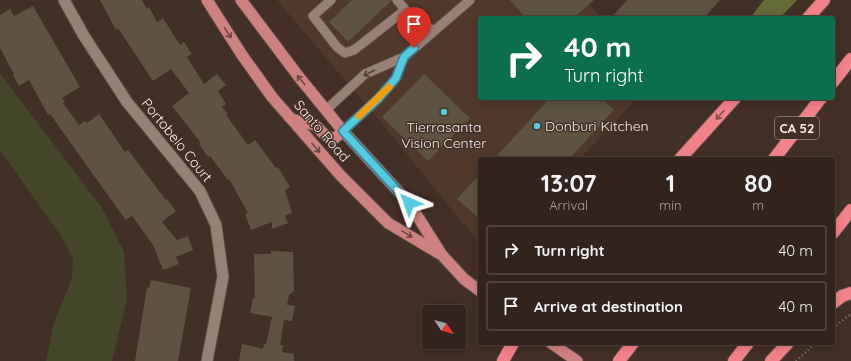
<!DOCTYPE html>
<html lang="en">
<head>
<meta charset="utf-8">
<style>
  body { margin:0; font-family:Quicksand,sans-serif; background:#3a2b25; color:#f1f3f6; height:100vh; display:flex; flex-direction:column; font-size:15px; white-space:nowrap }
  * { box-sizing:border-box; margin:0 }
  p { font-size:13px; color:#a8a4a3 }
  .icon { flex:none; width:22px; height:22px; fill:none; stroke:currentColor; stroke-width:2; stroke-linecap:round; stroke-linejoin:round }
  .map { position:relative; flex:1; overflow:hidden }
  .panel { position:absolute; left:478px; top:157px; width:357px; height:188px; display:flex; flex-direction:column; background:#32231c; border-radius:4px; box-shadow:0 2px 10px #0003,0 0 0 1px #4d403b }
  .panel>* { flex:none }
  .banner { position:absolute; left:478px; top:16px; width:357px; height:84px; border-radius:4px; box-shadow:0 2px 10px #0003,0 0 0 1px #4d403b; background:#0b6e4f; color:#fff; overflow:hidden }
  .needle { width:26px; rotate:125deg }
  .controls { position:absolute; left:422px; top:305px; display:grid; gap:8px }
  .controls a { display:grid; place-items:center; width:44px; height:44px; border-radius:4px; background:#32231c; box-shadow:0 2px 10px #0003,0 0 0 1px #4d403b; font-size:20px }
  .pin { position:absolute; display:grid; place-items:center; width:34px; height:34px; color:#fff; margin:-41px -17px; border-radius:50% 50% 50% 0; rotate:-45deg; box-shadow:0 0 4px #0007 }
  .pin .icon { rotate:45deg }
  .me { position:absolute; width:44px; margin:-22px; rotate:317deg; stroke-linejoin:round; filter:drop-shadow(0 0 3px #0008) }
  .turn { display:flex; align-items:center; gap:14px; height:84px; padding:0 20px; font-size:18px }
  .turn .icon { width:52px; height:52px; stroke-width:2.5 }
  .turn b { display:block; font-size:28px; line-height:34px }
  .eta { display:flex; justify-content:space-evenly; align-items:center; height:68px; text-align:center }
  .eta b { font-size:24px; font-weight:700; line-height:28px }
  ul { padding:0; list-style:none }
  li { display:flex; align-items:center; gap:12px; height:50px; margin:0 8px 6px; padding:0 12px; border:2px solid #4d403b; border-radius:4px }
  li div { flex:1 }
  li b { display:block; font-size:15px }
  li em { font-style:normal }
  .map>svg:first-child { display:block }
</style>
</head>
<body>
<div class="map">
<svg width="851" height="361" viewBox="0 0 851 361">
  <rect width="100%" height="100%" fill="#422f25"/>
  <path fill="#50382a" d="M277,0H585L602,18H480V98H637L580,159H480V244L379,120Z"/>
  <path fill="#434728" d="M0,73L102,208L124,252L127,299L112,361H46L53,326L72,278L73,258L61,236L0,150Z"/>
  <path fill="#656b37" d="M764,0H797L780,18H750Z"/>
  <path fill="#5d5340" d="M100,0H142L147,9L149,7L157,22L163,18L180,45L184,42L192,54L187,57L204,84L217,74L226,85L218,91L226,104L222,107L228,114L226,115L248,145L255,140L276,168L278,167L290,187L285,190L292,213L285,216L288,223L272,229V222L251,230L245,214L248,213L229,179L228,180L210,156L208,157L199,144L201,143L172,106L189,93L171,69L153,81L118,28L116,30Z
    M352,0H391V1L348,42L329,22Z
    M510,0H594L574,18H526Z
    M627,0H720L704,18H611Z
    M33,6L80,87L62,98L65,102L63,103L79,125L85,121L87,123L99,114L125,152L128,150L166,200L167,199L176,211L162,222L177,240L188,236L193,250L176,257L179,264L163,270L153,245L132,216L126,220L117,208L50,114L48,115L29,80L19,86L13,75L14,74L0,48V15L10,9L14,16Z
    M424,74L470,118L428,161L382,117Z
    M550,98H601L614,110L569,159H494Z
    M480,174V219L457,199Z
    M271,251L293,252L294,291L289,295L287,305L295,306L292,321L284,320L280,345H283L282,352L294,354V361H239L242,344L263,349L264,344H266L272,317L250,313L253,298L255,299L254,254H271Z
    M151,280L191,288L178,361H135L147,287L149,288Z"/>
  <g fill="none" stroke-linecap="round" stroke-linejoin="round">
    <g stroke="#5f4f46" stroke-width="11">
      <path id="service" d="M331,0L313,16L337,47L345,53L354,50L405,10
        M397,0L409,14L434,31
        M327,109L365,74L404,57L470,0
        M343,131L378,99L396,78L404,57"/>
    </g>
    <g stroke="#5f4f46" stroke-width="13">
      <path id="minor" d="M64,0L84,36L127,102L200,191L216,225L223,277L207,361"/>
    </g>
    <g stroke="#5f4f46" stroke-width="13">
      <path id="primary" d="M207,0L242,55L272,97L341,176L388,223L440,254
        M241,0L299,77L343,131L409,203L442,255L464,279L480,291
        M291,119L315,125L325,135L334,139L343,131
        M551,343L577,361"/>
    </g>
    <g stroke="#5f4f46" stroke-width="14">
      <path id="motorway" d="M808,18L824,0
        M833,82L851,59
        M680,159L735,98
        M774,159L821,98
        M833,233L851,210
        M833,303L842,296L851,293
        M503,361L513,343
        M619,361L633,343
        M734,361L748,343
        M771,361L788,343"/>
    </g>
    <path stroke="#84736a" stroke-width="2.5" stroke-dasharray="1 3" stroke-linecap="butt" d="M833,328L851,314
      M796,361L816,343"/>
    <use href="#service" stroke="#978175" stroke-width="9"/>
    <use href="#minor" stroke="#978175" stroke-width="11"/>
    <use href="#primary" stroke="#ce8280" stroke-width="11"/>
    <use href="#motorway" stroke="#f38288" stroke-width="12"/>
  </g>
  <defs><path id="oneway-shaft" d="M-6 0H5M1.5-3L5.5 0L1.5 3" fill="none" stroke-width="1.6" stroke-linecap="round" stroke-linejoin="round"/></defs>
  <g stroke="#6c4840">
    <use href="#oneway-shaft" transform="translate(228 33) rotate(57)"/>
    <use href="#oneway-shaft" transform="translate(301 80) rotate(-130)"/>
    <use href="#oneway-shaft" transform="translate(316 148) rotate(49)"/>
    <use href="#oneway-shaft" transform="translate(407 234) rotate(31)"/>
  </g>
  <use stroke="#533f35" href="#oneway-shaft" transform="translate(369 73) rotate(152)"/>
  <use stroke="#804c48" href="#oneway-shaft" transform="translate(720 115) rotate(132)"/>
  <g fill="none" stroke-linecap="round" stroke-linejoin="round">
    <g stroke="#378392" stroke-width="10">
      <path id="route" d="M409,203L343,131L378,99L396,78L404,57L414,48"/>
    </g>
    <use href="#route" stroke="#55cae0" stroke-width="7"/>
    <path stroke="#f59e0b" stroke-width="7" d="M359,116L389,87"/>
  </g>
  <g fill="#55cae0" stroke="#422f25" stroke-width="1.5">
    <circle cx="444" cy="112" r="4"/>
    <circle cx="537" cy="126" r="4"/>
  </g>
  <g text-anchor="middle" stroke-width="3" stroke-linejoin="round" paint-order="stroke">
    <rect fill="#422f25" stroke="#c3b4ad" stroke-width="1" x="775" y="117" width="44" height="22" rx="3"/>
    <g font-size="13" font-weight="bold" fill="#faede7">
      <text x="797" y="133">CA 52</text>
    </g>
    <g font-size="14" fill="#faede7" stroke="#422f25" text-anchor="start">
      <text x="545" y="131">Donburi Kitchen</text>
      <text x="444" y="132" text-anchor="middle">Tierrasanta<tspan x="444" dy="16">Vision Center</tspan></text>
    </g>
    <g font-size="14" fill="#faede7" stroke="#422f25">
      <text transform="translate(322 131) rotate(49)" y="5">Santo Road</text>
      <text transform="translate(177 140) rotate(51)" y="5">Portobelo Court</text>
    </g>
  </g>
</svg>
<div class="controls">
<a><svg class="needle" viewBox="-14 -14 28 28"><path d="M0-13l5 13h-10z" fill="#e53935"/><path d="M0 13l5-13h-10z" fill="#a8a4a3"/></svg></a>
</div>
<div class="pin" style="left:414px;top:48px;background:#d93025"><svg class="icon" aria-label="arrive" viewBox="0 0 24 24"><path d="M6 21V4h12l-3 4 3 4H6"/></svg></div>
<svg class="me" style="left:409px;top:203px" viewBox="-20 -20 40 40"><path d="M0-17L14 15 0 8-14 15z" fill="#55cae0" stroke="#fff" stroke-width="4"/></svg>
<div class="banner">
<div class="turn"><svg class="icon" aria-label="right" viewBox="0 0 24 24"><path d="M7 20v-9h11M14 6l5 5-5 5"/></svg><div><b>40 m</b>Turn right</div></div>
</div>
<section class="panel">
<div class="eta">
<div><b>13:07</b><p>Arrival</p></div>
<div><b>1</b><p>min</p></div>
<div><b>80</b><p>m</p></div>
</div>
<ul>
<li><svg class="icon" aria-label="right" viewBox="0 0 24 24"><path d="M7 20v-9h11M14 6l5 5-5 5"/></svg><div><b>Turn right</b></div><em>40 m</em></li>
<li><svg class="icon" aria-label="arrive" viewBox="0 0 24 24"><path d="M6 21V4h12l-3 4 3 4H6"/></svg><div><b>Arrive at destination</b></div><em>40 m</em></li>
</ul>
</section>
</div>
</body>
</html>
